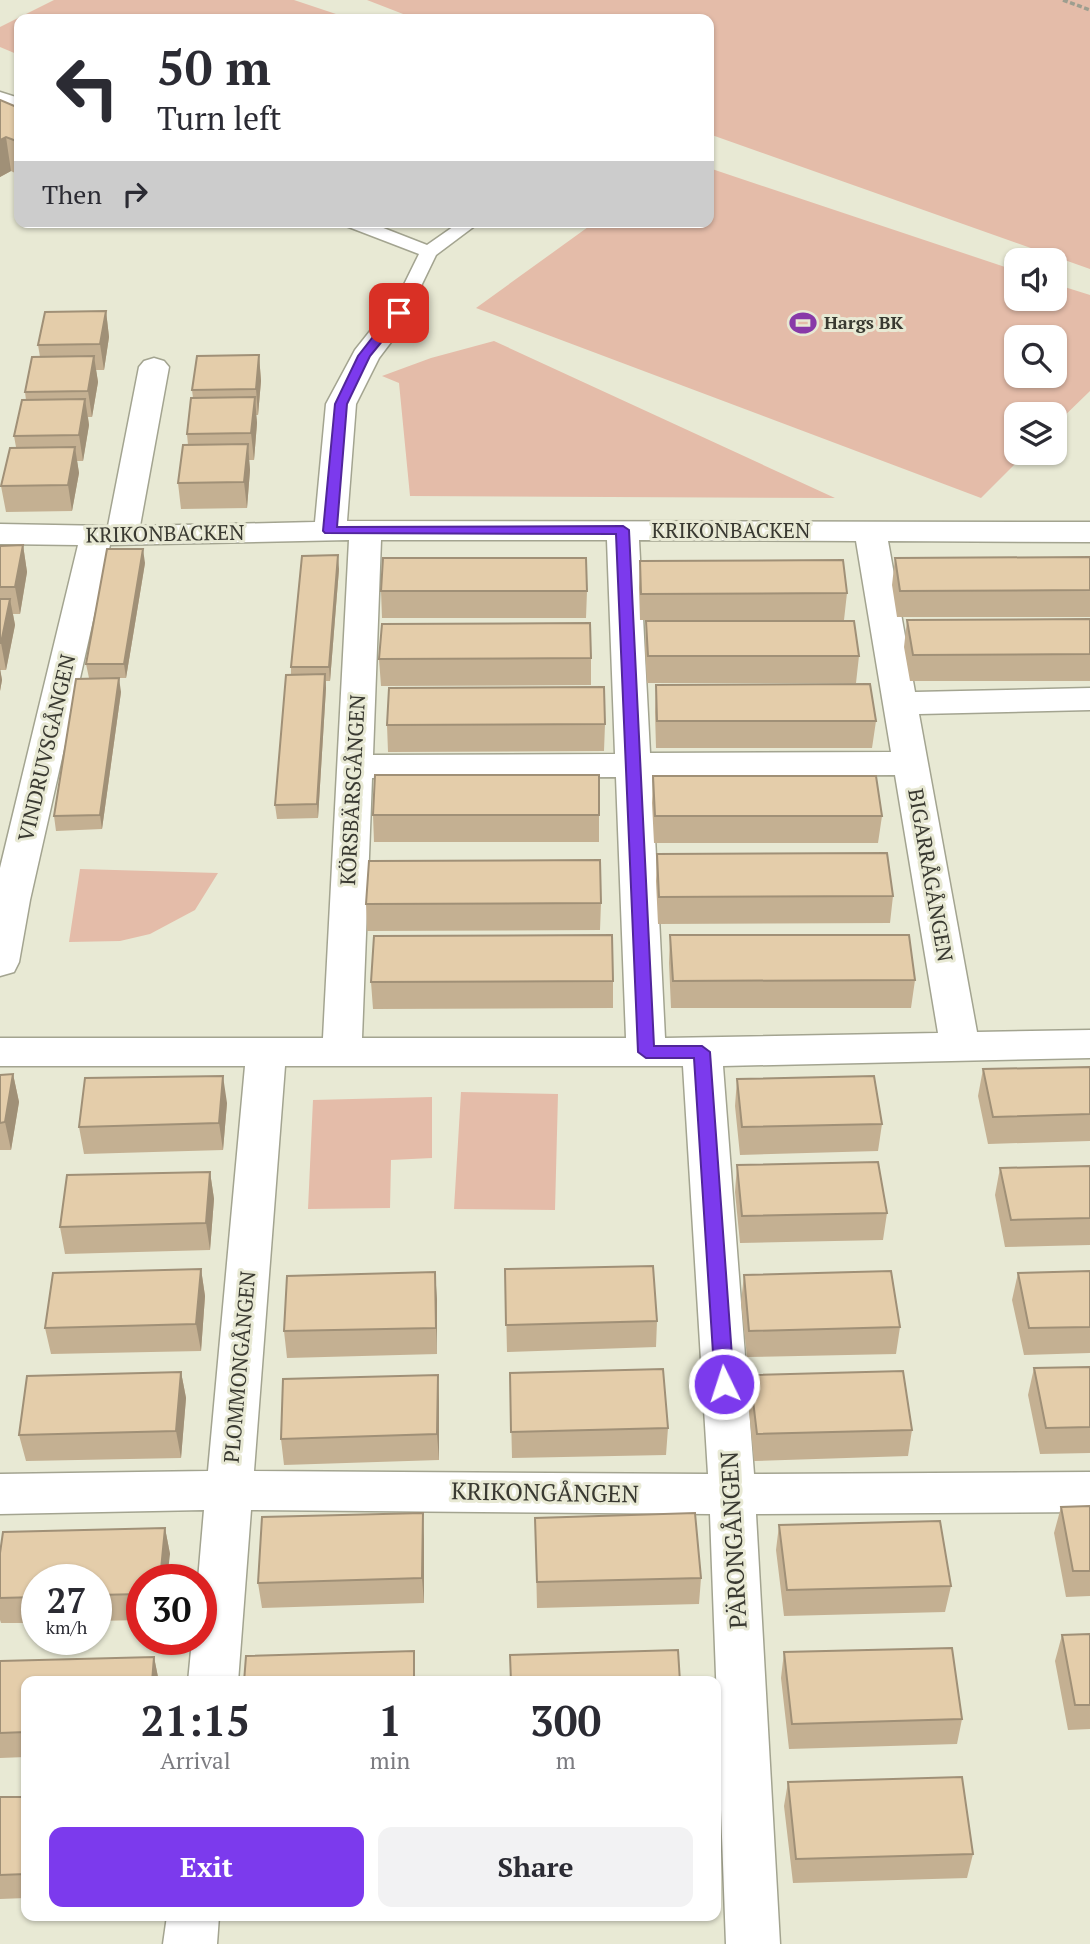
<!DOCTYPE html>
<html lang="en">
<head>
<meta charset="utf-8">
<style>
  body { margin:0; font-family:"PT Serif",serif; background:#f2f2f3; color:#2b2b33; height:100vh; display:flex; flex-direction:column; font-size:26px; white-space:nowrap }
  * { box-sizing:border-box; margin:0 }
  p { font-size:23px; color:#7c7c81 }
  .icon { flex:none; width:38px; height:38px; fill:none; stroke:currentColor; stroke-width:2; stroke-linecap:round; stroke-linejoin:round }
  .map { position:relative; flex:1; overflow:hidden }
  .details { position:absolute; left:21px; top:1676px; width:700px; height:245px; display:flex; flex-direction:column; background:#fff; border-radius:14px; box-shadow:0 2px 5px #0004 }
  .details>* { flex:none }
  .guide { position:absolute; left:14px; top:14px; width:700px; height:214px; border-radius:14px; box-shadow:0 2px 5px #0004; background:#fff; color:#2b2b33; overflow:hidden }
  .tools { position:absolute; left:1004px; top:248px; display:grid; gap:14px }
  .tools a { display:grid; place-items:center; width:63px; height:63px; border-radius:14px; background:#fff; box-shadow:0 2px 5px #0004; font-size:35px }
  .speed { position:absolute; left:21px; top:1564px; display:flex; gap:14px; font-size:35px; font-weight:700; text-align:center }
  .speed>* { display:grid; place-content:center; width:91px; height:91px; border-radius:50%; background:#fff; box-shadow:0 2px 5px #0004; line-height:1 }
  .speed small { font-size:18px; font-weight:400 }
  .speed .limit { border:10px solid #d22; background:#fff; color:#111 }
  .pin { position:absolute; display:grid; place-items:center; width:60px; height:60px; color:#fff; margin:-30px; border-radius:14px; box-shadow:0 4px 10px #0006 }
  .me { position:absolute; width:77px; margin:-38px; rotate:356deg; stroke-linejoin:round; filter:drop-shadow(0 0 5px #0008) }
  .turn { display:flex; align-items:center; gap:24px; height:147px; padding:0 28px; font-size:32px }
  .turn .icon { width:91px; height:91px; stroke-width:2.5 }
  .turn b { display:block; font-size:49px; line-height:60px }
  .then { display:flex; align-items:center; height:66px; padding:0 28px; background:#0003; gap:14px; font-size:26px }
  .eta { display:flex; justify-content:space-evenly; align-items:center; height:119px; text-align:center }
  .eta b { font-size:42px; font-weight:700; line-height:49px }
  .cta { display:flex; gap:14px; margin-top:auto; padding:14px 28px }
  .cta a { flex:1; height:80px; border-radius:14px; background:#7c3aed; color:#fff; font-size:28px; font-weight:700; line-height:80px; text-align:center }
  .cta a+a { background:#f2f2f3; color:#2b2b33 }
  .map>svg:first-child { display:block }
</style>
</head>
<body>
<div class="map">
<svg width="1090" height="1944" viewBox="0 0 1090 1944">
  <rect width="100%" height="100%" fill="#e8e9d4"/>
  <path fill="#e4bca9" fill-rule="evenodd" d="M54,0H294L351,19H19V55L0,47V27Z
    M367,0H1090V269L709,134V19H416Z
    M709,168L1017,271V299H1055V284L1090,295V391L1055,425V415H1017V453H1026L981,498L476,308L595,222H709ZM1017,338H1055V376H1017Z
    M494,341L835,498L410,496L399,383L382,376L431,358Z
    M80,869L218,873L195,910L150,934L120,941L69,942Z
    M461,1092L558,1094L555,1210L454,1209Z
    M432,1097V1158L391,1160L390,1208L308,1209L313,1100Z"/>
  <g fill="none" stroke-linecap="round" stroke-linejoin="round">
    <g stroke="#a3a490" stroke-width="3">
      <path id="service" d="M0,92L19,98V108L0,102Z
        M344,222H368L427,245L460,222H480L436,255L408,313L399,318L390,313L419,254L346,226Z"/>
    </g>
    <g stroke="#a3a490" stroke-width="3">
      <path id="minor" d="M399,304L409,307L413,313L379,358L356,404L347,521L1090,522V542L888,541L915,692L1090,688V710L919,714L977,1032L1090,1030V1058L723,1066L754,1474L1090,1472V1512L756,1514L780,1944H726L710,1514L251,1510L238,1682H188L192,1640H201V1580H198L204,1510L0,1514V1474L208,1471L245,1066H0V1038H323L349,540L110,545L30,900L19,962L14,972L0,976V868L78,545L0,544V524L108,526L139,367L144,361L154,358L164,361L169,367L140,526L315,522L326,404L355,350L389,307ZM381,540H607L615,754L373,755ZM639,540L856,541L891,752L650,753ZM895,775L938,1033L665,1038L652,776ZM616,777L626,1038H362L372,778ZM285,1066H683L708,1474L254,1471Z
        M167,1916H219L217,1944H163Z"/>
    </g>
    <path stroke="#9d9e8f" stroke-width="3.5" stroke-dasharray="5 2.5" stroke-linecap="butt" d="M1063,0L1090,10"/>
    <use href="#service" fill="#fff" fill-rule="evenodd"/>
    <use href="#minor" fill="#fff" fill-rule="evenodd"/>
  </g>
  <path fill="#c4b092" d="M0,100L19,108V175L11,171L0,177Z
    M106,311L109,337L104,370H96L98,382L92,417H88L89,425L83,461H77L79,473L72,511L6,512L1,486L16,447L14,436L26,400L25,392L40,357L38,345Z
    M259,355L261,381L258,415H256L257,423L254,460H249L250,470L247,508L181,509L178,483L188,445L187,434L193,398L192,390Z
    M23,545L27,572L20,614H13L15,625L6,670H0L2,680L0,691V546Z
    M1090,557V617H897L892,585L895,558Z
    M640,561L847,593L844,620H640L639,588Z
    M145,563L126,678H89L86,664Z
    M339,569L330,681H326V688L318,818L277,819L275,805L291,675V667Z
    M381,591H587L586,618H382Z
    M1090,619V681H910L904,647L907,620Z
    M646,621L859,656L856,683H647L645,648Z
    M591,658V685L381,686L379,659Z
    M656,685L876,721L872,748H656L655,712Z
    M121,692L102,829L56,831L54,816Z
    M605,724L604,751L388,752L387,725Z
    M653,776L882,816L878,843H654L652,803Z
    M373,815H599V842H374Z
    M657,854L893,896L890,923L658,924L656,881Z
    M601,903L600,930L367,931L366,904Z
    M670,935L915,980L911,1008H671L669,963Z
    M613,981V1008L373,1009L371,982Z
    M1090,1067V1141L988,1144L978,1096L983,1069Z
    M13,1074L19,1102L11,1150H0V1075Z
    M737,1079L882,1124L878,1151L740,1155L735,1106Z
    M227,1103L223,1150L84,1154L79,1127Z
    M737,1165L887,1213L883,1240L740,1243L735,1192Z
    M1090,1166V1245L1005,1247L995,1195L1000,1168Z
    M210,1172L214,1199L210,1250L65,1254L60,1227Z
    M201,1269L205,1296L201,1351L51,1354L45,1328Z
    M505,1269L657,1321L656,1347L507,1352Z
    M1090,1271V1353L1024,1355L1012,1300L1018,1273Z
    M435,1272L437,1354L287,1358L284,1331Z
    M744,1275L900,1327L896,1354L747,1357L741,1302Z
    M1090,1367V1453L1040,1454L1028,1395L1034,1368Z
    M181,1372L186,1398L181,1458L26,1461L19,1435Z
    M510,1373L668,1428L666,1455L512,1458Z
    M438,1375L439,1402V1460L284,1465L281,1439Z
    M750,1375L912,1430L908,1456L754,1461L748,1401Z
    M1090,1506V1596L1066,1597L1054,1533L1061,1507Z
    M535,1518L701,1578L699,1604L537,1608Z
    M779,1525L951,1586L945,1612L784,1616L776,1550Z
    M165,1528L170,1554L142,1580V1620L96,1621V1580H37V1623H1L0,1620V1553Z
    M424,1539V1603L262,1608L258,1583Z
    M1090,1634V1729L1068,1730L1055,1661L1062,1635Z
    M784,1652L962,1719L957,1744L789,1749L781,1678Z
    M154,1657L159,1682H26V1757L0,1758V1661Z
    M788,1782L973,1854L967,1878L793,1883L784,1806Z
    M0,1797H26V1898L0,1899Z"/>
  <path fill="#a09077" d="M6,137L11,171L0,177V140Z
    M106,311L109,337L104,370L100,344Z
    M259,355L261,381L258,415L256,389Z
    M94,356L98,382L92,417L88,391Z
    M255,397L257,423L254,460L251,433Z
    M85,399L89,425L83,461L79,435Z
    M248,444L250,470L247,508L244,482Z
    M75,447L79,473L72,511L68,485Z
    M23,545L27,572L20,614L15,587Z
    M143,549L145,563L126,678L124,664Z
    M338,555L339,569L330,681L329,667Z
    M10,599L15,625L6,670L1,643Z
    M0,668L2,680L0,691Z
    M325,674L326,688L318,818L317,804Z
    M119,678L121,692L102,829L100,815Z
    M13,1074L19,1102L11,1150L5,1122Z
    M223,1076L227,1103L223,1150L219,1123Z
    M210,1172L214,1199L210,1250L206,1223Z
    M201,1269L205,1296L201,1351L196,1324Z
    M435,1272L437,1299V1354L436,1328Z
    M181,1372L186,1398L181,1458L176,1431Z
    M438,1375L439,1402V1460L437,1434Z
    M423,1513L424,1539V1603L422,1578Z
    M165,1528L170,1554L167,1580H160Z
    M414,1651L415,1682H414Z
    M154,1657L159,1682H152Z"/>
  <path fill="#e4cdaa" stroke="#a09077" stroke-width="2" d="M0,100L19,108V142L6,137L0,140Z
    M106,311L100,344L38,345L45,312Z
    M259,355L256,389L192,390L197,356Z
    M94,356L88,391L25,392L32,357Z
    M255,397L251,433L187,434L191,398Z
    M85,399L79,435L14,436L22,400Z
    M248,444L244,482L178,483L183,445Z
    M75,447L68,485L1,486L10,448Z
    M23,545L15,587H0V546Z
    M107,549H143L124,664H86Z
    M338,555L329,667H291L302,556Z
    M1090,557V590L900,591L895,558Z
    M383,558H586L587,591H381Z
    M843,560L847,593L641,594L640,561Z
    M0,599H10L1,643H0Z
    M1090,619V654L913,655L907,620Z
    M646,621H854L859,656H648Z
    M590,623L591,658L379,659L382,624Z
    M325,674L317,804L275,805L286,675Z
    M119,678L100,815L54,816L76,679Z
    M870,684L876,721H657L656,685Z
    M604,687L605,724L387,725L389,688Z
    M375,775H599V815H373Z
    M653,776H876L882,816H655Z
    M887,853L893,896L659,897L657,854Z
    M600,860L601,903L366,904L369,861Z
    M612,935L613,981L371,982L374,936Z
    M670,935H909L915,980L673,981Z
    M1090,1067V1114L993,1117L983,1069Z
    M13,1074L5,1122L0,1123V1075Z
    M223,1076L219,1123L79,1127L85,1078Z
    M874,1076L882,1124L742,1127L737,1079Z
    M878,1162L887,1213L742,1216L737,1165Z
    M1090,1166V1218L1011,1220L1000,1168Z
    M210,1172L206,1223L60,1227L67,1175Z
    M653,1266L657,1321L506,1325L505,1269Z
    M201,1269L196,1324L45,1328L53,1273Z
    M891,1271L900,1327L749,1331L744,1275Z
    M1090,1271V1327L1029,1328L1018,1273Z
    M435,1272L436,1328L284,1331L287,1276Z
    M1090,1367V1427L1046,1428L1034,1368Z
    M663,1369L668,1428L511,1432L510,1373Z
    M903,1371L912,1430L757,1434L750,1375Z
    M181,1372L176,1431L19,1435L27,1376Z
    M438,1375L437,1434L281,1439L283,1379Z
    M1090,1506V1571H1073L1061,1507Z
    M423,1513L422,1578L258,1583L262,1517Z
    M695,1513L701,1578L537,1582L535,1518Z
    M940,1521L951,1586L787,1590L779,1525Z
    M165,1528L160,1580H142V1594L96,1595V1580H37V1597L0,1598V1553L3,1532Z
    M1090,1634V1705H1075L1062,1635Z
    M952,1648L962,1719L792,1724L784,1652Z
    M678,1650L680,1682H511L510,1655Z
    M414,1651V1682H244L246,1656Z
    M154,1657L152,1682H26V1732L0,1733V1661Z
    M962,1777L973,1854L796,1859L788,1782Z
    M0,1797H26V1874L0,1875Z"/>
  <path fill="#7c3aed" stroke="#51269a" stroke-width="2" d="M394,310L405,313L370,356L347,404L337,527L623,526L629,530L654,1046H702L710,1052L734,1384L731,1389L724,1391L718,1389L715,1384L694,1058H646L638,1052L616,534L325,533L323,531L335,404L358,356Z"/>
  <defs>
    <g id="stadium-bare" transform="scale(2.1)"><path d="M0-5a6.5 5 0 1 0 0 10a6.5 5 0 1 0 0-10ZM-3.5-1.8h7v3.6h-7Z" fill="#8839a8" stroke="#e8e9d4" stroke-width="2.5" paint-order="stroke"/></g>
  </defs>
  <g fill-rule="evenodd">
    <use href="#stadium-bare" x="803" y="323"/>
  </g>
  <g text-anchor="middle" stroke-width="6" stroke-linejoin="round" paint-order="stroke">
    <g font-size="18" font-weight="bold" fill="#393931" stroke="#e8e9d4" text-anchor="start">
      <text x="824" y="329">Hargs BK</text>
    </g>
    <g font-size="21" fill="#393931" stroke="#e8e9d4">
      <text x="731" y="538">KRIKONBACKEN</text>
      <text transform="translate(165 534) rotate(-1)" y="7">KRIKONBACKEN</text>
      <text transform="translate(47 748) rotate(-77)" y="7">VINDRUVSGÅNGEN</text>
      <text transform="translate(353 790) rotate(-87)" y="7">KÖRSBÄRSGÅNGEN</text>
      <text transform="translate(930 875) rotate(80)" y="7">BIGARRÅGÅNGEN</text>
      <text transform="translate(240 1367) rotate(-85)" y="7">PLOMMONGÅNGEN</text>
    </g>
    <g font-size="24" fill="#393931" stroke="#e8e9d4">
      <text transform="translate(545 1493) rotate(1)" y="8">KRIKONGÅNGEN</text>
      <text transform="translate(734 1540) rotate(-93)" y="8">PÄRONGÅNGEN</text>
    </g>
  </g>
</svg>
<div class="tools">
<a><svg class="icon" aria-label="sound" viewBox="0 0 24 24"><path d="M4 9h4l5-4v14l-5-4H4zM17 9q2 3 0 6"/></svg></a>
<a><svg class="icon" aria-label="search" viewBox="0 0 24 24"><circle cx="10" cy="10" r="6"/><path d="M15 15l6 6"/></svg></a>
<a><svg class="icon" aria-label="layers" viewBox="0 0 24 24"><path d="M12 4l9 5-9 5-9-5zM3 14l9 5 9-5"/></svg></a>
</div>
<div class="speed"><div>27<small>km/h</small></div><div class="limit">30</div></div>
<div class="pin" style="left:399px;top:313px;background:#d93025"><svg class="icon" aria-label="arrive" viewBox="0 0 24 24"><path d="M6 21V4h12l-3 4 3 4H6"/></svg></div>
<svg class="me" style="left:724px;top:1384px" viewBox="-20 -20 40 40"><circle r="17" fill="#7c3aed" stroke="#fff" stroke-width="3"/><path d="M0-11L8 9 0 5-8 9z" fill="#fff"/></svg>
<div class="guide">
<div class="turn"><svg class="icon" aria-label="left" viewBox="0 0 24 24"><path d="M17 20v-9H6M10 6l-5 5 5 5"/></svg><div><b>50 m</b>Turn left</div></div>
<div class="then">Then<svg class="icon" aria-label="right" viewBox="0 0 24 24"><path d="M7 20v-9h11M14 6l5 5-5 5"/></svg></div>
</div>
<section class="details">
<div class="eta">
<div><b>21:15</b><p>Arrival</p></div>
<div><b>1</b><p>min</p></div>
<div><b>300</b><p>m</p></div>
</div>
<div class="cta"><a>Exit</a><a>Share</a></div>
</section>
</div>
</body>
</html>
